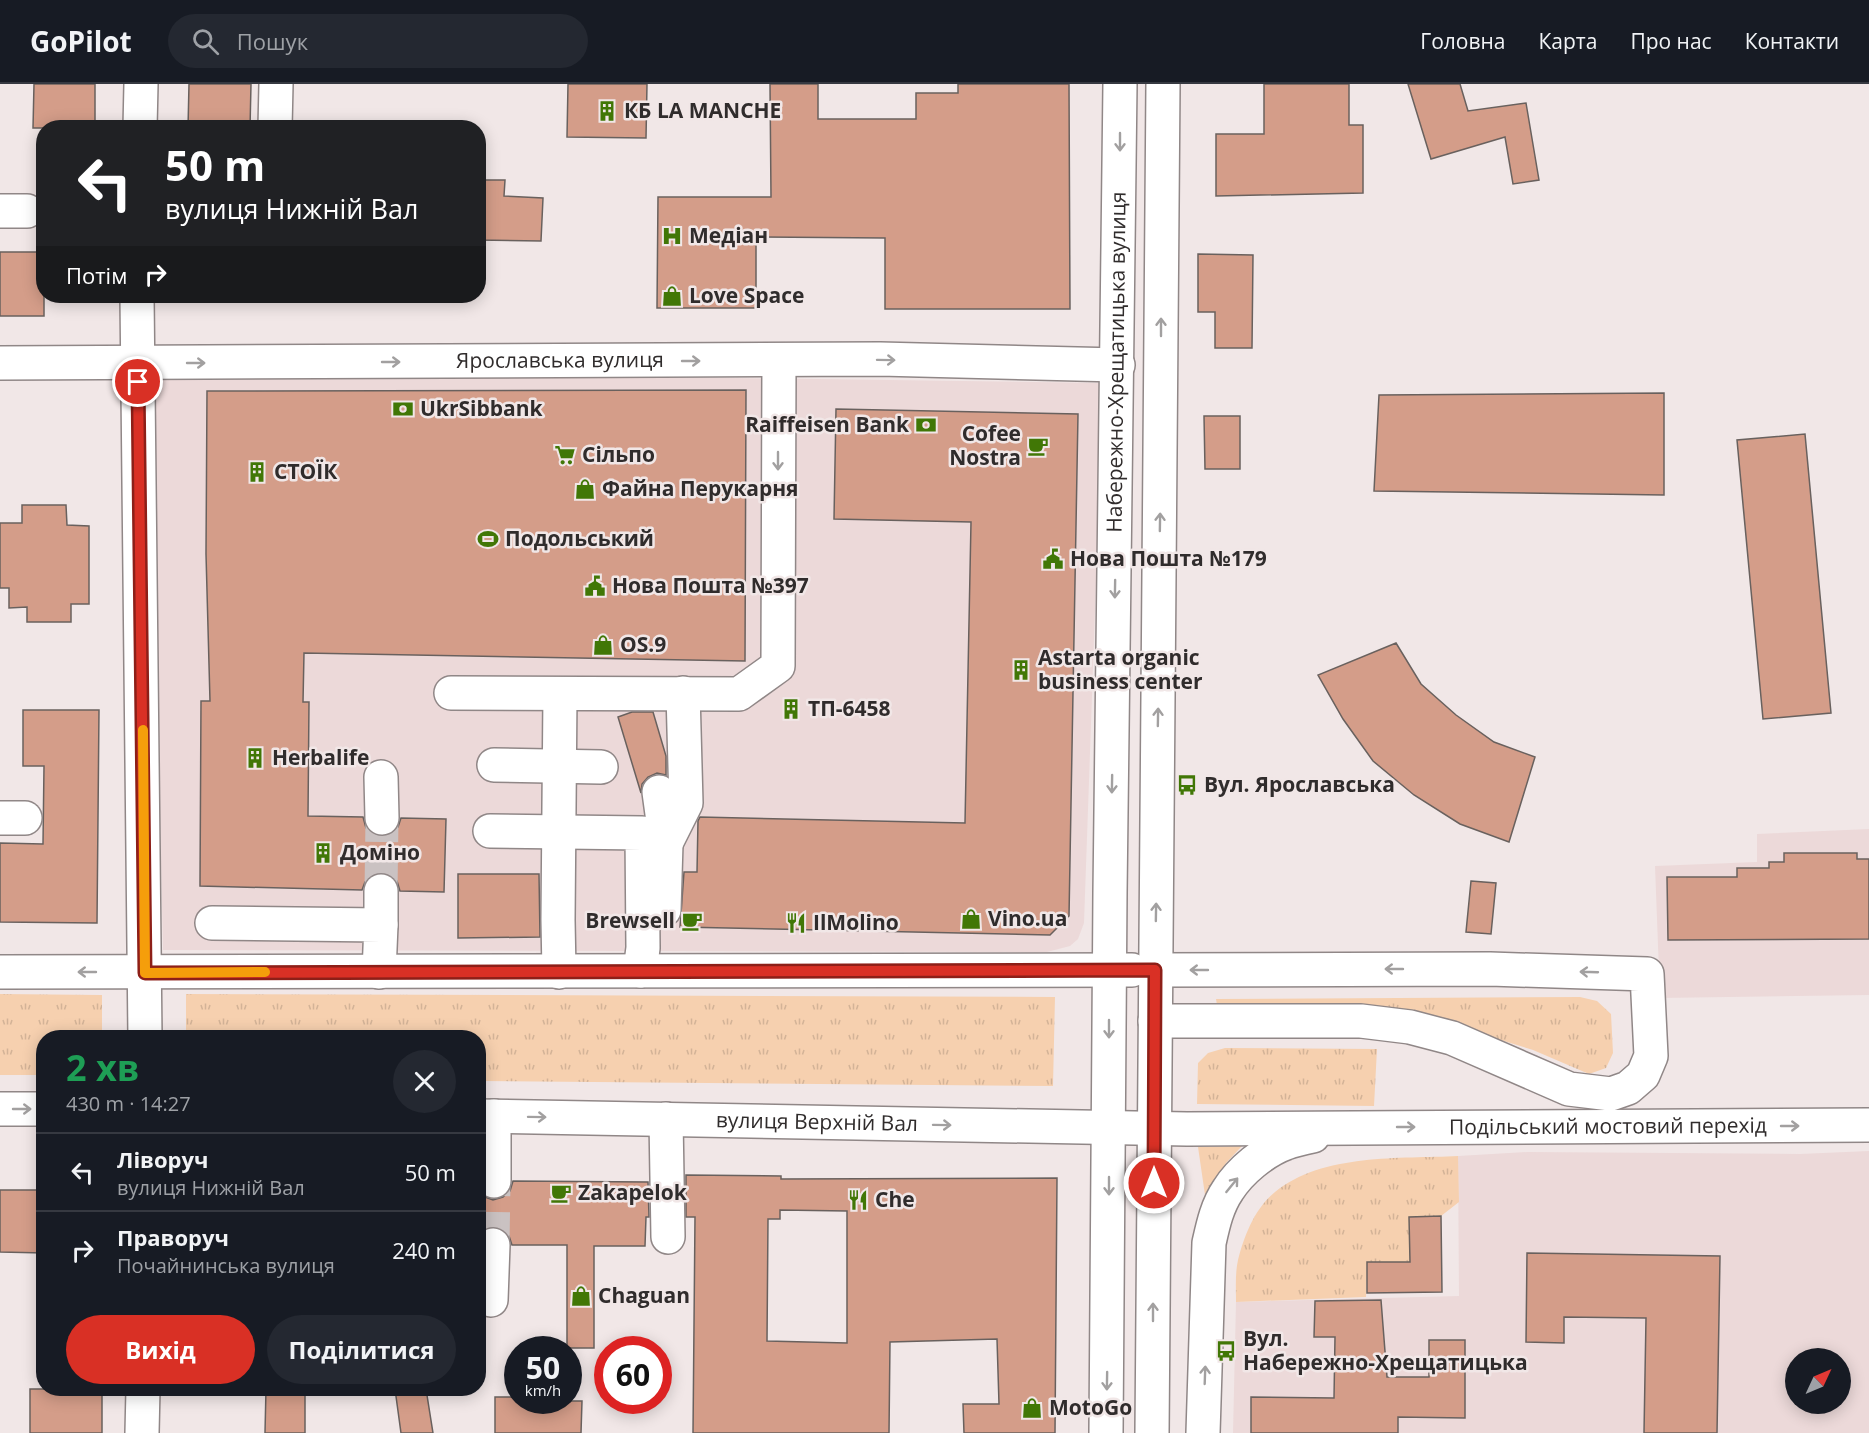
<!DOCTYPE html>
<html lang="uk">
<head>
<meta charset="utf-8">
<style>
  body { margin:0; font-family:"Open Sans",sans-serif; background:#242831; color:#f1f3f6; height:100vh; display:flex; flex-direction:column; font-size:22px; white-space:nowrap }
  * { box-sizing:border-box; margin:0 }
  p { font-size:20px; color:#9ea1a6 }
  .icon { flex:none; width:33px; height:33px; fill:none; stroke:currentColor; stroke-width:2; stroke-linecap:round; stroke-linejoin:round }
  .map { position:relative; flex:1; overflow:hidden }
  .sheet { position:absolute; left:36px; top:946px; width:450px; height:366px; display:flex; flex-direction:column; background:#171b24; border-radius:24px; box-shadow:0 3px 15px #0003 }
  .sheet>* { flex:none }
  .top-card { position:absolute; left:36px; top:36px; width:450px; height:183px; border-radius:24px; box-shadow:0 3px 15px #0003; background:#202124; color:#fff; overflow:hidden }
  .needle { width:39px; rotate:46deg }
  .fabs { position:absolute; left:1785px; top:1264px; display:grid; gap:12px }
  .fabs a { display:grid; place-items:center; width:66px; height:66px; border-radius:50%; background:#171b24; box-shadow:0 3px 15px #0003; font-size:30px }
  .speed { position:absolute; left:504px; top:1252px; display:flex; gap:12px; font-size:30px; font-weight:700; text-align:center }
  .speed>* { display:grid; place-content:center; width:78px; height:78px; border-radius:50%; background:#171b24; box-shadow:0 3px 15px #0003; line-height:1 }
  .speed small { font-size:15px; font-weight:400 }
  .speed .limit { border:9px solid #d22; background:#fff; color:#111 }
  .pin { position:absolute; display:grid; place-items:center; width:51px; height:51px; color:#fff; margin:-26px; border:3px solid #fff; border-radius:50%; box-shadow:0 2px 6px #0007 }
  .me { position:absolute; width:66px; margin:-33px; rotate:0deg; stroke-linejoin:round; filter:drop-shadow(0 0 4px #0008) }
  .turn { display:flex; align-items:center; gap:21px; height:126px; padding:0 30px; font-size:27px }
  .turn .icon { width:78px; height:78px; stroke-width:2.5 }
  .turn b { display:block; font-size:42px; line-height:51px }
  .then { display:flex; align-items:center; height:57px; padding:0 30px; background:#0003; gap:12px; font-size:22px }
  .round { display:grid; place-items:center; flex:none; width:63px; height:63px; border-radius:32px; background:#242831 }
  .overview { display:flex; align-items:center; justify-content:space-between; height:102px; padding:0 30px }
  h1 { font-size:36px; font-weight:700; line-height:45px; color:#1e9e55 }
  .button { display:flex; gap:12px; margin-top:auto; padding:12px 30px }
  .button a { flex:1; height:69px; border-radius:36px; background:#d93025; color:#fff; font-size:24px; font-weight:700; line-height:69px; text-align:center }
  .button a+a { background:#242831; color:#f1f3f6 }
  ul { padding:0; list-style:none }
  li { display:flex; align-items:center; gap:18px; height:78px; padding:0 30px; border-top:2px solid #363941 }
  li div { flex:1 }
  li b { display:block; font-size:22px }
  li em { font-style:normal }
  header { display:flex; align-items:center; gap:36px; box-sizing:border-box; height:84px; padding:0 30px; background:#171b24; border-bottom:2px solid #363941 }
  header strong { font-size:28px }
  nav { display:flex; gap:33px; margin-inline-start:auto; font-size:21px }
  .search { width:420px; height:54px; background:#242831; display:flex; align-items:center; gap:15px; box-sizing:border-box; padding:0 21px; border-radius:33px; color:#9ea1a6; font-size:22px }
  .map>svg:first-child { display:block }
</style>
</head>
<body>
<header>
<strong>GoPilot</strong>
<div class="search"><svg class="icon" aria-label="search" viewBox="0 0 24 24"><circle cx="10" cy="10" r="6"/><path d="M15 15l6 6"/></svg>Пошук</div>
<nav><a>Головна</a><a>Карта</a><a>Про нас</a><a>Контакти</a></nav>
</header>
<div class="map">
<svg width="1869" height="1349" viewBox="0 0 1869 1349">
  <defs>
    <pattern id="grass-tufts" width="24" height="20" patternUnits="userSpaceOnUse" patternTransform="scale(1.5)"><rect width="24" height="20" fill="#f6d0af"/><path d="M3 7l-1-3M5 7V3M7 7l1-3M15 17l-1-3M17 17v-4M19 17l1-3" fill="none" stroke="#d3b397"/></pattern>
  </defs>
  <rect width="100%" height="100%" fill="#f1e7e7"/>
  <path fill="#ecd9d9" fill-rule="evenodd" d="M150,286L1103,299L1084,839L1078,855L1070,862L1047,868L163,866Z
    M1869,745V911L1660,914L1655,782L1757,778V750Z
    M1869,1067V1349H1233L1236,1218L1459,1212L1458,1072L1528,1068L1800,1070ZM1796,1275H1840V1320H1796Z"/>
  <path fill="url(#grass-tufts)" d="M0,910L102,911V954H44L43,991H0Z
    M186,910L1055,913L1053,1002L479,997L478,954H186Z
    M1580,913L1597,917L1611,930L1613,969L1606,984L1589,990L1533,966L1406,927L1217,921L1216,915Z
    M1225,964L1377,965L1374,1022L1197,1020L1198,979L1208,969Z
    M1242,1062L1226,1079L1205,1111L1198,1063Z
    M1458,1072L1459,1118L1441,1132L1409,1133L1410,1178H1367L1366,1213L1236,1218C1236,1204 1235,1189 1238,1176C1244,1152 1255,1124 1275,1108C1323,1069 1400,1075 1458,1072Z"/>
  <path fill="#d49d89" stroke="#69615e" stroke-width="1.5" fill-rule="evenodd" d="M34,0H95V44H33Z
    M189,0H251L250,44H188Z
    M568,0H647L646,54L567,53Z
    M770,0H818V35H916V9H958V0H1069L1070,225H885V154L756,153V224H657L658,113H771Z
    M1264,0H1349V41H1363V109L1216,112V50H1264Z
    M1408,0H1460L1468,27L1526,19L1539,96L1513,100L1505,53L1431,75Z
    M478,96H505L504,112L543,114L541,157L478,156Z
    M0,168H44V232H0Z
    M1198,170L1253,171L1252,264H1215V228H1198Z
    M746,306L745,577L304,569L303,618H309L308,732L363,733L366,744L373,750L382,753L392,750L398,743L401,734L446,735L444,808L400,807L397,797L390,791L382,788L371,791L365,798L362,806L200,802L201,617H210L206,470L207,307Z
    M1664,309V411L1374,407L1379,311Z
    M836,325L1078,330L1069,832L1050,851L680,843L684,788H697L698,737L700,733L965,739L971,438L834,435Z
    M1204,332H1240V385H1205Z
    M1805,350L1831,629L1763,635L1737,356Z
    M22,421H66L67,441L89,442V520H71V538H27V523L9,524V504H0V439H22Z
    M1396,559L1421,600L1456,631L1494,658L1535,673L1509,758L1460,740L1414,711L1373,677L1343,635L1318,591Z
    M23,626H99L97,839L0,838V759L43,760L44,682H23Z
    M632,628H653L666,672V691L657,689L648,693L642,700L641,709L618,633Z
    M1784,769H1857V775H1869V855L1668,856L1667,793H1737V784H1769V778H1784Z
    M458,790H539L540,853L458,854Z
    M1471,797L1496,799L1491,850L1466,848Z
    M686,1091L781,1092V1095L1057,1094L1055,1349H964L963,1320H999L997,1255L890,1258L889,1349H693L695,1133H686ZM780,1126L847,1127V1259L767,1257L768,1135H780Z
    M513,1097L648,1098L649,1133H646L645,1162H594V1264H567V1161H512L509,1152L503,1145L494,1142L485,1144L478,1150V1107L485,1113L493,1116L503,1113L510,1107Z
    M0,1106H44V1169L0,1168Z
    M1441,1132L1442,1208L1367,1209V1178H1410L1409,1133Z
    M1527,1169L1720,1172L1717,1349H1644L1646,1234L1564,1233V1259L1526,1258Z
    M1381,1216L1387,1293H1429V1256H1465V1334L1398,1333V1349H1251V1313L1334,1314L1335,1253H1314L1315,1217Z
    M30,1305H102V1349H30Z
    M266,1305H305V1349H265Z
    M395,1305H426L433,1349H401Z
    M495,1313H518V1317H582L581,1349H495Z"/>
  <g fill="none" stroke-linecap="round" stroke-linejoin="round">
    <path stroke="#cac2c2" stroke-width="33" stroke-dasharray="33 16" stroke-linecap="butt" d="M381,807L382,734
      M493,1161L494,1097"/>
    <g stroke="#908787" stroke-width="36">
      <g id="minor">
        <path d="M140,44L141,0"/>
        <path d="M275,44L276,0"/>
        <path d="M0,127H27"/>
        <path d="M137,212L145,954"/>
        <path id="s1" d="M0,279L880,275L1118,281"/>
        <path d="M451,609L739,610L778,582L779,276"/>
        <path d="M494,681L601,683"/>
        <path d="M381,693L382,734"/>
        <path d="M659,708L666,759L664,826"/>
        <path d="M0,734H25"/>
        <path d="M490,747L642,749L643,864L640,887"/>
        <path d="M666,759L686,719L683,609"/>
        <path d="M212,839L381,841L379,888"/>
        <path d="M381,841V807"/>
        <path d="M559,888L558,836L560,610"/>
        <path d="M1155,937H1361L1410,943L1452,954L1569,1005L1611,1010L1628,1004L1643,991L1651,972L1647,890L1490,885L1155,886"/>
        <path d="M494,1032V1097"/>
        <path d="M666,1035L668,1153"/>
        <path d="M491,1216L493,1161"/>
        <path d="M142,1349L143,1305"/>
      </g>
    </g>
    <g stroke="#908787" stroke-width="36">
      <g id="major">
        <path d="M0,888L1132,886"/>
        <path d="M0,1025H44"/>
        <path id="s2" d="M478,1032L1187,1045L1869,1041"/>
        <path id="s3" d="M1106,1349L1110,809L1120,0"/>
        <path d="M1152,1349L1163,0"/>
        <path d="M1203,1349L1209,1159C1213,1141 1217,1122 1228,1106C1240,1087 1264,1067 1286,1059C1295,1056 1304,1054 1313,1052"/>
      </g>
    </g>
    <use href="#minor" stroke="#fff" stroke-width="33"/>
    <use href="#major" stroke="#fff" stroke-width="33"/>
  </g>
  <defs><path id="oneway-shaft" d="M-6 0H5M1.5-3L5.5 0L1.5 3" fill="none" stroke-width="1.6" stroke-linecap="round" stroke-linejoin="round" transform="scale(1.5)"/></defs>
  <g stroke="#a2a0a0">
    <use href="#oneway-shaft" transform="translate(1120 58) rotate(90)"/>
    <use href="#oneway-shaft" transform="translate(1161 243) rotate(-90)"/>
    <use href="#oneway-shaft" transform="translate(886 276) rotate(1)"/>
    <use href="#oneway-shaft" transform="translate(691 277)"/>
    <use href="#oneway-shaft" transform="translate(391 278)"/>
    <use href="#oneway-shaft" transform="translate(196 279)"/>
    <use href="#oneway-shaft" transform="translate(778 377) rotate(90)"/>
    <use href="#oneway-shaft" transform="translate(1160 438) rotate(-89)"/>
    <use href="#oneway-shaft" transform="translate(1115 505) rotate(91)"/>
    <use href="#oneway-shaft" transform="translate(1158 633) rotate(-89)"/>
    <use href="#oneway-shaft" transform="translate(1112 700) rotate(91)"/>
    <use href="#oneway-shaft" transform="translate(1156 828) rotate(-89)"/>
    <use href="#oneway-shaft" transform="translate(1394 885) rotate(180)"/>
    <use href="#oneway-shaft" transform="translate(1199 886) rotate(180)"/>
    <use href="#oneway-shaft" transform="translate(87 888) rotate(-180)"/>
    <use href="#oneway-shaft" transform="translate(1589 888) rotate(-178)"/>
    <use href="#oneway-shaft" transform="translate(1109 945) rotate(90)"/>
    <use href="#oneway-shaft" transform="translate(22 1025)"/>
    <use href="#oneway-shaft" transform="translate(537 1033) rotate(1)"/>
    <use href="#oneway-shaft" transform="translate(942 1041) rotate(1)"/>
    <use href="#oneway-shaft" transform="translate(1790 1042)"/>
    <use href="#oneway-shaft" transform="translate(1406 1043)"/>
    <use href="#oneway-shaft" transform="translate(1232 1101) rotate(-51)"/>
    <use href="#oneway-shaft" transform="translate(1109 1102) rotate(90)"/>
    <use href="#oneway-shaft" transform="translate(1153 1228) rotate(-90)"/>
    <use href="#oneway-shaft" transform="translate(1205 1291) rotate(-88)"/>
    <use href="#oneway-shaft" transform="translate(1107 1297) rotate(91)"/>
  </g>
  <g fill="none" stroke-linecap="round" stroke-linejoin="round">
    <g stroke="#8d1f18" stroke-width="15">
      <path id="route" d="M138,298L145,889L1155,886L1154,1099"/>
    </g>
    <use href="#route" stroke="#d93025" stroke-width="10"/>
    <path stroke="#f59e0b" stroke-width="10" d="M143,646L145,889L265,888"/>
  </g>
  <defs>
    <g id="building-bare" transform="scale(1.62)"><path d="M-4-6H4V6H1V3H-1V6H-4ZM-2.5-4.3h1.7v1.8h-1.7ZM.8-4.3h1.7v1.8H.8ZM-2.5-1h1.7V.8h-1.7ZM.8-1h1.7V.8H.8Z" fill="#417706" stroke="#f1e7e7" stroke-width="2.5" paint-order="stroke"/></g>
    <g id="hospital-bare" transform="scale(1.62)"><path d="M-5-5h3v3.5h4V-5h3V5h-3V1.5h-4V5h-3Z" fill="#417706" stroke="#f1e7e7" stroke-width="2.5" paint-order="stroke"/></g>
    <g id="shop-bare" transform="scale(1.62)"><path d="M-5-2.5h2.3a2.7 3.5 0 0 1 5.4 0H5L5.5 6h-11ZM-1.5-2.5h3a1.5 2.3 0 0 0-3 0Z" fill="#417706" stroke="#f1e7e7" stroke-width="2.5" paint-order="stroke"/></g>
    <g id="bank-bare" transform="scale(1.62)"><path d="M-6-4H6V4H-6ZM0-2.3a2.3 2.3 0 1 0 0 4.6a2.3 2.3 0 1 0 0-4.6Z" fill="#417706" stroke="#f1e7e7" stroke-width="2.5" paint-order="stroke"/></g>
    <g id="cafe-bare" transform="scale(1.62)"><path d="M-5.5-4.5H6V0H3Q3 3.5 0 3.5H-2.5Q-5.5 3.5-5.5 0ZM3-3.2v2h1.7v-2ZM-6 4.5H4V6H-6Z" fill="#417706" stroke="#f1e7e7" stroke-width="2.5" paint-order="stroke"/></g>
    <g id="supermarket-bare" transform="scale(1.62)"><path d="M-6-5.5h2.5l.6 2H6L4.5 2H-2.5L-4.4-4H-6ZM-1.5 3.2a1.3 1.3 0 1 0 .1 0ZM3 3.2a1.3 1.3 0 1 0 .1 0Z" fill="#417706" stroke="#f1e7e7" stroke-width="2.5" paint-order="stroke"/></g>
    <g id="stadium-bare" transform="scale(1.62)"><path d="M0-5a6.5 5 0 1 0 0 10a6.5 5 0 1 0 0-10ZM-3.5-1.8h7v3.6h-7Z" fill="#417706" stroke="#f1e7e7" stroke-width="2.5" paint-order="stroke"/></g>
    <g id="civic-bare" transform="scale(1.62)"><path d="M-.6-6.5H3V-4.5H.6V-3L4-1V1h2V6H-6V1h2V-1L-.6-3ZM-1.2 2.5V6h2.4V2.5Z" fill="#417706" stroke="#f1e7e7" stroke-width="2.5" paint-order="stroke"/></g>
    <g id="bus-bare" transform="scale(1.62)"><path d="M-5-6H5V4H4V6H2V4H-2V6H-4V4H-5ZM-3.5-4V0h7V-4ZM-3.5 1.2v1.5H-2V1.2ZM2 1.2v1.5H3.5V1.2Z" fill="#417706" stroke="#f1e7e7" stroke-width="2.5" paint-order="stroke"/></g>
    <g id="restaurant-bare" transform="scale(1.62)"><path d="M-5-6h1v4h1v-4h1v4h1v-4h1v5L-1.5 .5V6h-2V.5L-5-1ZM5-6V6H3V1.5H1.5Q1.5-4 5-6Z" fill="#417706" stroke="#f1e7e7" stroke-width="2.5" paint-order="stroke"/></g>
  </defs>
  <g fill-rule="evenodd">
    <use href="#building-bare" x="607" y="27"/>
    <use href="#hospital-bare" x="672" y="152"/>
    <use href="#shop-bare" x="672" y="212"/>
    <use href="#bank-bare" x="403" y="325"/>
    <use href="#bank-bare" x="926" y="341"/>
    <use href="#cafe-bare" x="1038" y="362"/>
    <use href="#supermarket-bare" x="565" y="371"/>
    <use href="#building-bare" x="257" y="388"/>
    <use href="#shop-bare" x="585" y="405"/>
    <use href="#stadium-bare" x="488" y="455"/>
    <use href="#civic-bare" x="1053" y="475"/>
    <use href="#civic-bare" x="595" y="502"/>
    <use href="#shop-bare" x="603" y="561"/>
    <use href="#building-bare" x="1021" y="586"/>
    <use href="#building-bare" x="791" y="625"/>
    <use href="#building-bare" x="255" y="674"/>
    <use href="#bus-bare" x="1187" y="701"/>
    <use href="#building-bare" x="323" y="769"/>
    <use href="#shop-bare" x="971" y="835"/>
    <use href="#cafe-bare" x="692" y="837"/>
    <use href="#restaurant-bare" x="796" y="839"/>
    <use href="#cafe-bare" x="561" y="1109"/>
    <use href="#restaurant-bare" x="858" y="1116"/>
    <use href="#shop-bare" x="581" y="1212"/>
    <use href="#bus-bare" x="1226" y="1267"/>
    <use href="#shop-bare" x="1032" y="1324"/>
  </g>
  <g text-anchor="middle" stroke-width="5" stroke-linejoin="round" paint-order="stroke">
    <g font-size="21" font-weight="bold" fill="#302c2c" stroke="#f1e7e7" text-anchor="start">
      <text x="624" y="34">КБ LA MANCHE</text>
      <text x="689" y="159">Медіан</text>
      <text x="689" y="219">Love Space</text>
      <text x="420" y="332">UkrSibbank</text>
      <text x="909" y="348" text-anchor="end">Raiffeisen Bank</text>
      <text x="1021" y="357" text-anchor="end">Сofee<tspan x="1021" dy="24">Nostra</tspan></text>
      <text x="582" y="378">Сільпо</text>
      <text x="274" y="395">СТОЇК</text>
      <text x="602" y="412">Файна Перукарня</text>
      <text x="505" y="462">Подольський</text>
      <text x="1070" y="482">Нова Пошта №179</text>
      <text x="612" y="509">Нова Пошта №397</text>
      <text x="620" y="568">OS.9</text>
      <text x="1038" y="581">Astarta organic<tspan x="1038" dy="24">business center</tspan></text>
      <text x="808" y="632">ТП-6458</text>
      <text x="272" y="681">Herbalife</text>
      <text x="1204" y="708">Вул. Ярославська</text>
      <text x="340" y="776">Доміно</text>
      <text x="988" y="842">Vino.ua</text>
      <text x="675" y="844" text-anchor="end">Brewsell</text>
      <text x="813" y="846">IlMolino</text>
      <text x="578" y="1116">Zakapelok</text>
      <text x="875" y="1123">Che</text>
      <text x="598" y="1219">Chaguan</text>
      <text x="1243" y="1262">Вул.<tspan x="1243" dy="24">Набережно-Хрещатицька</tspan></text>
      <text x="1049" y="1331">MotoGo</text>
    </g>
    <g font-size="21" fill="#302c2c" stroke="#f1e7e7">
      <text dy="7" stroke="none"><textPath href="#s1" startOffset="560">Ярославська вулиця</textPath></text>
      <text dy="7" stroke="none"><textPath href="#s3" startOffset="1071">Набережно-Хрещатицька вулиця</textPath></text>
      <text dy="7" stroke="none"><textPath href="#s2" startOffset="339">вулиця Верхній Вал</textPath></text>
      <text dy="7" stroke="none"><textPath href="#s2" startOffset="1130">Подільський мостовий перехід</textPath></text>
    </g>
  </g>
</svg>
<div class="fabs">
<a><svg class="needle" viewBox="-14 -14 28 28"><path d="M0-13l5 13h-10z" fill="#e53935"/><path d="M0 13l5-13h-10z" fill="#9ea1a6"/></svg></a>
</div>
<div class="speed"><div>50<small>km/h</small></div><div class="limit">60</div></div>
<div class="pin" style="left:138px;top:298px;background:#d93025"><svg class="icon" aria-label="arrive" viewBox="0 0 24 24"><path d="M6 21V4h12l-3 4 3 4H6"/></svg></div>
<svg class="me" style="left:1154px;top:1099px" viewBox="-20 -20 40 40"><circle r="17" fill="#d93025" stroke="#fff" stroke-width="3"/><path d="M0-11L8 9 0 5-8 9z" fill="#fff"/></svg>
<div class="top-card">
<div class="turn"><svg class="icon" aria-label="left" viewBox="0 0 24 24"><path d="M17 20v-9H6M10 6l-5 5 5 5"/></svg><div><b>50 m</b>вулиця Нижній Вал</div></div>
<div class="then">Потім<svg class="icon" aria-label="right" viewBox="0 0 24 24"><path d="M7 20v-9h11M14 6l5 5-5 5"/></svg></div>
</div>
<section class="sheet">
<div class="overview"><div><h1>2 хв</h1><p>430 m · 14:27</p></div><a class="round"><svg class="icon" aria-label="close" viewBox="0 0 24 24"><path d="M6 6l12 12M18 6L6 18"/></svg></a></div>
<ul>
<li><svg class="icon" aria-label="left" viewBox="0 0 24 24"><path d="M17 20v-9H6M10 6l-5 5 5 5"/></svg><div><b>Ліворуч</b><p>вулиця Нижній Вал</p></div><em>50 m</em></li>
<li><svg class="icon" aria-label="right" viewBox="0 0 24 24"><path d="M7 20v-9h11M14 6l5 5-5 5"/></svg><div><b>Праворуч</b><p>Почайнинська вулиця</p></div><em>240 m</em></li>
</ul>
<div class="button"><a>Вихід</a><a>Поділитися</a></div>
</section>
</div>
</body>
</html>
